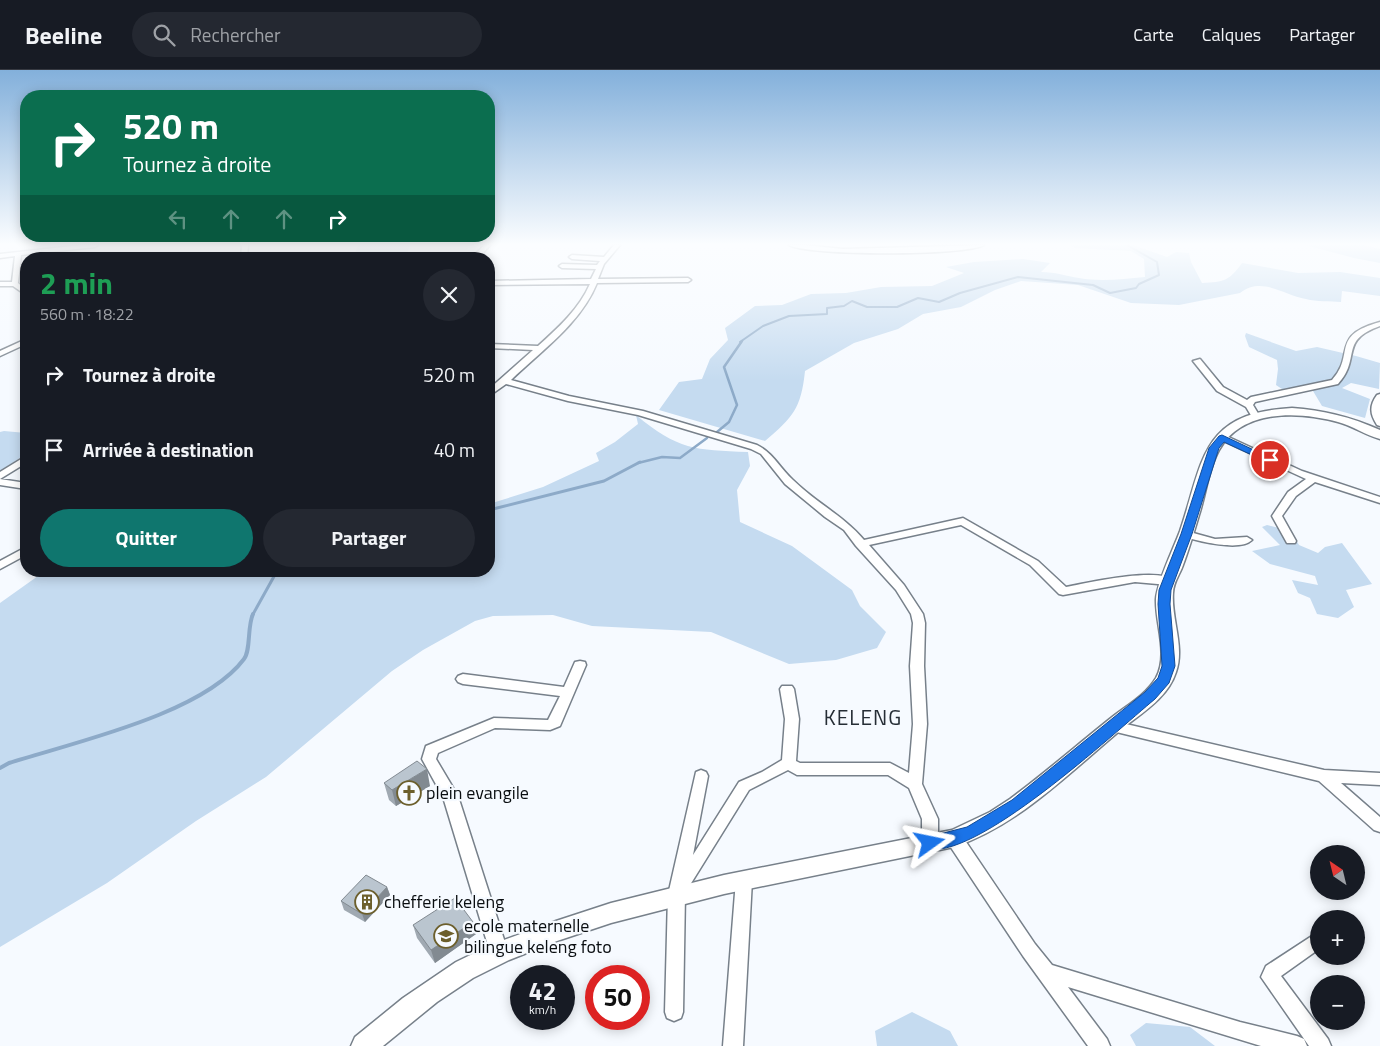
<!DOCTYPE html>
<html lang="fr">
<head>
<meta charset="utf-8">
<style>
  body { margin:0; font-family:"Titillium Web",sans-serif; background:#242831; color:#f1f3f6; height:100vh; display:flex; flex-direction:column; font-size:19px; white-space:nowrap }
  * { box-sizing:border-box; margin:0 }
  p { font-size:16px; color:#9ea1a6 }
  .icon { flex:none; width:28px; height:28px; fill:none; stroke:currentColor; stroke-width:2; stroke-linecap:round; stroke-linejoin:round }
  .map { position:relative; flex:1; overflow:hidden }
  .sheet { position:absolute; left:20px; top:182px; width:475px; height:325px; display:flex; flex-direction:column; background:#171b24; border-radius:20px; box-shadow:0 2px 12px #0003 }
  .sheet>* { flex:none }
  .guide { position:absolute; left:20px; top:20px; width:475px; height:152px; border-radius:20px; box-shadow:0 2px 12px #0003; background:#0b6e4f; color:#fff; overflow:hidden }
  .needle { width:32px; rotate:325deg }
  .buttons { position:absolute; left:1310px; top:775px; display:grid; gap:10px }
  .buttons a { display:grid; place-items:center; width:55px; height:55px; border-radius:50%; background:#171b24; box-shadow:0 2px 12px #0003; font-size:25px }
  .speed { position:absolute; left:510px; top:895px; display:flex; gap:10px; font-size:25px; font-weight:700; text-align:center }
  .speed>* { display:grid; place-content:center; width:65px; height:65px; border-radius:50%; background:#171b24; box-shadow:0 2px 12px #0003; line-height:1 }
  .speed small { font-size:12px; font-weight:400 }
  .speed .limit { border:8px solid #d22; background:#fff; color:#111 }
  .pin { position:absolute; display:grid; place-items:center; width:42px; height:42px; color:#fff; margin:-21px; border:2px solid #fff; border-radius:50%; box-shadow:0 1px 5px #0007 }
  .me { position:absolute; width:55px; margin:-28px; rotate:78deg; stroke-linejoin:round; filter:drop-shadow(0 0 4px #0008) }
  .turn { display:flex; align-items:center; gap:18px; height:105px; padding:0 20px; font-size:22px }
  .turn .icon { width:65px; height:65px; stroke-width:2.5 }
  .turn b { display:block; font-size:35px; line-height:42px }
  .lanes { display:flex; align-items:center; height:48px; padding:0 20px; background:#0003; justify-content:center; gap:25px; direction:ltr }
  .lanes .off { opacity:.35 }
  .round { display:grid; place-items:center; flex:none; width:52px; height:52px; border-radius:26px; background:#242831 }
  .summary { display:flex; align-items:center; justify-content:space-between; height:85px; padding:0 20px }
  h1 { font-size:30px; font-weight:700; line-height:38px; color:#1e9e55 }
  .action { display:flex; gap:10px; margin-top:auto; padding:10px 20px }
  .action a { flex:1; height:58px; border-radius:30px; background:#0f766e; color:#fff; font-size:20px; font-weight:700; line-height:58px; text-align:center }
  .action a+a { background:#242831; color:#f1f3f6 }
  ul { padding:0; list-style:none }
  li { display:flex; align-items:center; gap:15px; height:75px; padding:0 20px }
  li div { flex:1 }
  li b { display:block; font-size:19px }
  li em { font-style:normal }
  header { display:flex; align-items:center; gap:30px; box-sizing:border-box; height:70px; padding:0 25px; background:#171b24; border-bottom:1px solid #363941 }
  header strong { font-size:24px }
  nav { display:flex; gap:28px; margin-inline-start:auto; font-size:18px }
  .search { width:350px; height:45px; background:#242831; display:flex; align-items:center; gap:12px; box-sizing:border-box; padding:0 18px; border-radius:28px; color:#9ea1a6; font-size:19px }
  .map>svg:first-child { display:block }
</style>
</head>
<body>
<header>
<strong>Beeline</strong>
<div class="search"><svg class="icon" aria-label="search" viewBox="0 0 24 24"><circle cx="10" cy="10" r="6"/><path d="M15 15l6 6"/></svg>Rechercher</div>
<nav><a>Carte</a><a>Calques</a><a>Partager</a></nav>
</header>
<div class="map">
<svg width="1380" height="976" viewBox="0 0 1380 976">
  <rect width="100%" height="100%" fill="#f6faff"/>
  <path fill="#c5dbf0" d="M358,175H410L405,189H353Z
    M1070,175H1133L1167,187L1176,182L1189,183L1191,192L1202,213C1224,212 1229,211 1242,193L1298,203L1340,202L1380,208V226L1342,221L1341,232C1330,231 1317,232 1306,229C1283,225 1262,206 1240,223L1179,235L1131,233L1078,215L1021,211L995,220L961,237L923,244L898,259L854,273L805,301C801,339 793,347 765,371L659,340L679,312L702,309L710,289L728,270L725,258L755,236L782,235L811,224L846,223L881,217L932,216L964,203L946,197L974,192L1023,189L1050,193L1041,202C1055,202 1066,206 1079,208C1101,212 1123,209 1145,207L1144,189L1131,181L1075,178Z
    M1305,175H1363L1380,179V193L1354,188Z
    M1246,263L1296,281L1317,277L1356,286L1380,293L1379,319L1351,313L1342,318L1370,329L1365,348L1322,336L1310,316L1285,321L1276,315L1278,299L1277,290L1249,277L1245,266Z
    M636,345C678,380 695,380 748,382L750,396L737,420L740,452L792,476L852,520L860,536L886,562L877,578L836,590L789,594L711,562L592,556L553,545L493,546L475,551L423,580L392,601L266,707L196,751L107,813L0,877V533L45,501H489V434L543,417L599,391L596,383L615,372L638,354Z
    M4,361L26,363V384L0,401V362Z
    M1267,455L1291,461L1299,475L1318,483L1325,477L1342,473L1372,514L1346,520L1354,537L1338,548L1317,544L1310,528L1298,523L1292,510L1318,515L1315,506L1270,494L1252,481L1280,475L1262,457Z
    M912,942L950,961L958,976H877L875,961Z
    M1146,953L1190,957L1215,976H1136L1130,965Z"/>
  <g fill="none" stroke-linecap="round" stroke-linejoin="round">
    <path stroke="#8daac8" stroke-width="2" d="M740,272L763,256L789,246L827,244V238L844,236L852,231L867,237H897L918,228L939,232L960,223L1018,207L1093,215L1110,223L1136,218L1139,214L1159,205L1157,192L1127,175"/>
    <path stroke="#8daac8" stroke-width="2.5" d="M717,362L729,352L737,335L724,297L742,271
      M638,393L662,387L680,388L707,368"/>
    <path stroke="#8daac8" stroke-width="3" d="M489,440L604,411L640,392
      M252,546L277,501"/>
    <path stroke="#8daac8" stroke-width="4" d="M0,698L9,693C75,672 203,644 244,589C251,580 247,557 253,544"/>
    <g stroke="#77808a" stroke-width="3">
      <path id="minor" d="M82,175H98L95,177L21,185L18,213L26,220V225L13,216H0V212H12L15,186L0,188V184Z
        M242,175H248L247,189H241Z
        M484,175H490L478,189H471Z
        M614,175H620L604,194L598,209L688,208L691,210L688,212L597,213C581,253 541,281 511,310L569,326L643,341L757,375C773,383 780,398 793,410C815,432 844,446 864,470L963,448L1038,491L1066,517C1086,513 1160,496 1175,511L1169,515L1135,512L1063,525L1059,524L1030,495L961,455L869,475L904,515L923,544L925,553L924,596L927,654L922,714L938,749V773L936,778L930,780L924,778L922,773V749L909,718L888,705H797L788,700L749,720L685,823L683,942L681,948L674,951L667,948L665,942L668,825L696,702L701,700L706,702L708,706L693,785L739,712L762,702L782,690L785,649L780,619L782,616H792L794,619L799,649L796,691L800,693H890L909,703L913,654L910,596L913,553L911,544L896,520L856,476L844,460L825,447L785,414L761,384L751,379L638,345L568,331L506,314L489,326V319L533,280L489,278V274L538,276C559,257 579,239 590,214L489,215V211L591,209L596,199L562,198L559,196L562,194L597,195L600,191L572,189L569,187L572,185L604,187Z
        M789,175H805L843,179L984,175C966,186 807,186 789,175Z
        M1380,252V256C1338,271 1362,288 1338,314L1255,332L1253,335L1259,345L1255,348L1252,347L1246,337L1217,321L1193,291L1200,289L1223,317L1247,330L1251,327L1332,310C1356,284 1329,266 1380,252Z
        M26,269V274L0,286V281Z
        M1380,324V356L1377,355C1370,344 1369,336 1377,325Z
        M1222,364L1302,401L1380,427V433L1315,412L1296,426L1282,446L1296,471L1295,473H1287L1272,446L1288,422L1306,409L1219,369L1217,367Z
        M26,386V393L0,409V402Z
        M0,409L26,413V419L0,415Z
        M1186,461L1215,469L1247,467L1252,470C1240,482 1198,471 1182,466L1181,464Z
        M26,477V485L0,499V491Z
        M580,591L585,592L586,595L560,656L550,660L495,658L438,683L436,689L458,726L508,882L505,888L499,890L493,888L490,882L443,727L422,689L426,676L494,648L548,650L560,626L463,614L458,612L456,609L458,606L463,604L564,617L575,592Z
        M1113,651L1324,700L1380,703V715L1341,713L1380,747V762L1374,760L1319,711L1108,660L1106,656L1108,652Z
        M954,761L960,763L1035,874L1052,895L1240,952L1297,966L1304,969L1307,976H1261L1068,917L1107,969L1110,976H1088L1023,886L948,773L946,768L948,763Z
        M744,803L750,805L752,810L743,976H723L736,810L738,805Z
        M1318,862L1319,879L1281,906L1328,969L1331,976H1309L1261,907L1266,896Z"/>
    </g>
    <g stroke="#77808a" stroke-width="3">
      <path id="secondary" d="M1292,338C1323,340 1351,347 1380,360V369C1365,365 1353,356 1338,352C1298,341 1242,339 1219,380C1208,400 1206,424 1199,445C1194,462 1189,479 1183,495C1180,504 1173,513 1173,523C1171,549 1185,577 1176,602C1167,630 1138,645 1117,663C1066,706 1018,755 954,777L724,824L611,853L557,871L509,890L473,908L437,932L383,976H351L355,967L403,928L456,892L493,874L556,851L611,833L724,805L952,760L990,742L1010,729C1045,703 1077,675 1111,648C1126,636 1146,625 1156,608C1169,584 1155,554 1156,529C1157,512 1173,480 1180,461C1204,390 1200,343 1292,338Z"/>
    </g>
    <use href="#minor" fill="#fff" fill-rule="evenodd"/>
    <use href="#secondary" fill="#fff" fill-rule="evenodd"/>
  </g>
  <path fill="#a0a9b2" d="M384,713L430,716L396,736L389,730Z
    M387,817L390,825L365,852L344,840L341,831Z
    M473,852L476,864L435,893L417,868L413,855Z"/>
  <path fill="#828a91" d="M427,699L430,716L396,736L392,720Z
    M387,817L390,825L365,852L362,844Z
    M473,852L476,864L435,893L431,880Z"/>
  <path fill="#bac5cf" stroke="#828a91" d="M417,691L427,699L392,720L384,713Z
    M366,805L387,817L362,844L341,831Z
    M455,828L473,852L431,880L413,855Z"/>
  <linearGradient id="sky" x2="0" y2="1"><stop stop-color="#83b0db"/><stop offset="0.56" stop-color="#fbfdff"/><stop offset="1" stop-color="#fbfdff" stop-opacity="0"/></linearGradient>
  <rect width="1380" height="311" fill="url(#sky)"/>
  <path fill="#1a73e8" stroke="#114b97" d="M1222,365L1275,390L1273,392H1267L1224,372L1219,378L1192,464L1171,520L1170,534L1175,596L1169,613L1155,629C1115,662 973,795 924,778L922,773L924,768L967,757L1012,730L1145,622L1158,608L1162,596L1158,534L1159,520L1181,464L1209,378L1219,366Z"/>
  <defs>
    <g id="church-ring" transform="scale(1.25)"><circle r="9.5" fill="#f6faff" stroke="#6c5f2c" stroke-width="1.5"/><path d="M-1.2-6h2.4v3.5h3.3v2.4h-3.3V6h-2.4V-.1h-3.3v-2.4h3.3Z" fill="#6c5f2c"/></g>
    <g id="building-ring" transform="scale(1.25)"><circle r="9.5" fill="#f6faff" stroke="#6c5f2c" stroke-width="1.5"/><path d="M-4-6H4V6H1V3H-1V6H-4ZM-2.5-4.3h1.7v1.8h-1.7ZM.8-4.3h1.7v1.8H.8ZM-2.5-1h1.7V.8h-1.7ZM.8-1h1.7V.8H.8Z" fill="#6c5f2c"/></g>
    <g id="school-ring" transform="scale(1.25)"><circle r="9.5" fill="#f6faff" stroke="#6c5f2c" stroke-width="1.5"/><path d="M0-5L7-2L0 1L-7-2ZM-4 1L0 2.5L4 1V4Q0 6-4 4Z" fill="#6c5f2c"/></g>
  </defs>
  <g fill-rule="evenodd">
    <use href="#church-ring" x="409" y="723"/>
    <use href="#building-ring" x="367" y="832"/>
    <use href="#school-ring" x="446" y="866"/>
  </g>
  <g text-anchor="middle" stroke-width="4.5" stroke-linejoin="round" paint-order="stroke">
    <g font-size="18" fill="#090d10" stroke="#f6faff" text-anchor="start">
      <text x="426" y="729">plein evangile</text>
      <text x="384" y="838">chefferie keleng</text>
      <text x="464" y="862">ecole maternelle<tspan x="464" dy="21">bilingue keleng foto</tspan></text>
    </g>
    <g font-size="21" letter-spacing="1" fill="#252d35" stroke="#f6faff">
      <text x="863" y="655">KELENG</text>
    </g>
  </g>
</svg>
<div class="buttons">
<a><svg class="needle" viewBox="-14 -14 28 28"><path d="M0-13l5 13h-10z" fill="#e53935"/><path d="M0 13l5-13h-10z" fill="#9ea1a6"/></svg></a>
<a>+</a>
<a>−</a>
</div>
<div class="speed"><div>42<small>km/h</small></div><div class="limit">50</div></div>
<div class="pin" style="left:1270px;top:390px;background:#d93025"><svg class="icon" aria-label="arrive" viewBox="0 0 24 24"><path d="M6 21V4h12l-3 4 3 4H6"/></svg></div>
<svg class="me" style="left:930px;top:773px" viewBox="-20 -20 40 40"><path d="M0-17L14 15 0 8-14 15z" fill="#1a73e8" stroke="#fff" stroke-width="4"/></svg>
<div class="guide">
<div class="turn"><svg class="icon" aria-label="right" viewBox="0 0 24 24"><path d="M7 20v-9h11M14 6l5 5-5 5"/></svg><div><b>520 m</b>Tournez à droite</div></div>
<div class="lanes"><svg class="icon off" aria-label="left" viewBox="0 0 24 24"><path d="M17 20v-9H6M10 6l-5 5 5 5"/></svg><svg class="icon off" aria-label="ahead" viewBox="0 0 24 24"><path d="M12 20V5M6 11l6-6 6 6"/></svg><svg class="icon off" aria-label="ahead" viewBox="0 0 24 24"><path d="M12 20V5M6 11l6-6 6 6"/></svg><svg class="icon" aria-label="right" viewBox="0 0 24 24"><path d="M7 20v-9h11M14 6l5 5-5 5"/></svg></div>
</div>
<section class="sheet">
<div class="summary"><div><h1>2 min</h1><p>560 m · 18:22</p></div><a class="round"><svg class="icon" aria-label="close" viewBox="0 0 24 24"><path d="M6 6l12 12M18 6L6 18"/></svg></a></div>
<ul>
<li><svg class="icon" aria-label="right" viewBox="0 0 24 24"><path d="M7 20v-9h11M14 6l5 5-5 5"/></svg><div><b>Tournez à droite</b></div><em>520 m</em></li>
<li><svg class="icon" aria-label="arrive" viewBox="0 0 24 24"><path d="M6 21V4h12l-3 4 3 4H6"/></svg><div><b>Arrivée à destination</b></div><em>40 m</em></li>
</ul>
<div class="action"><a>Quitter</a><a>Partager</a></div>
</section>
</div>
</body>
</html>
